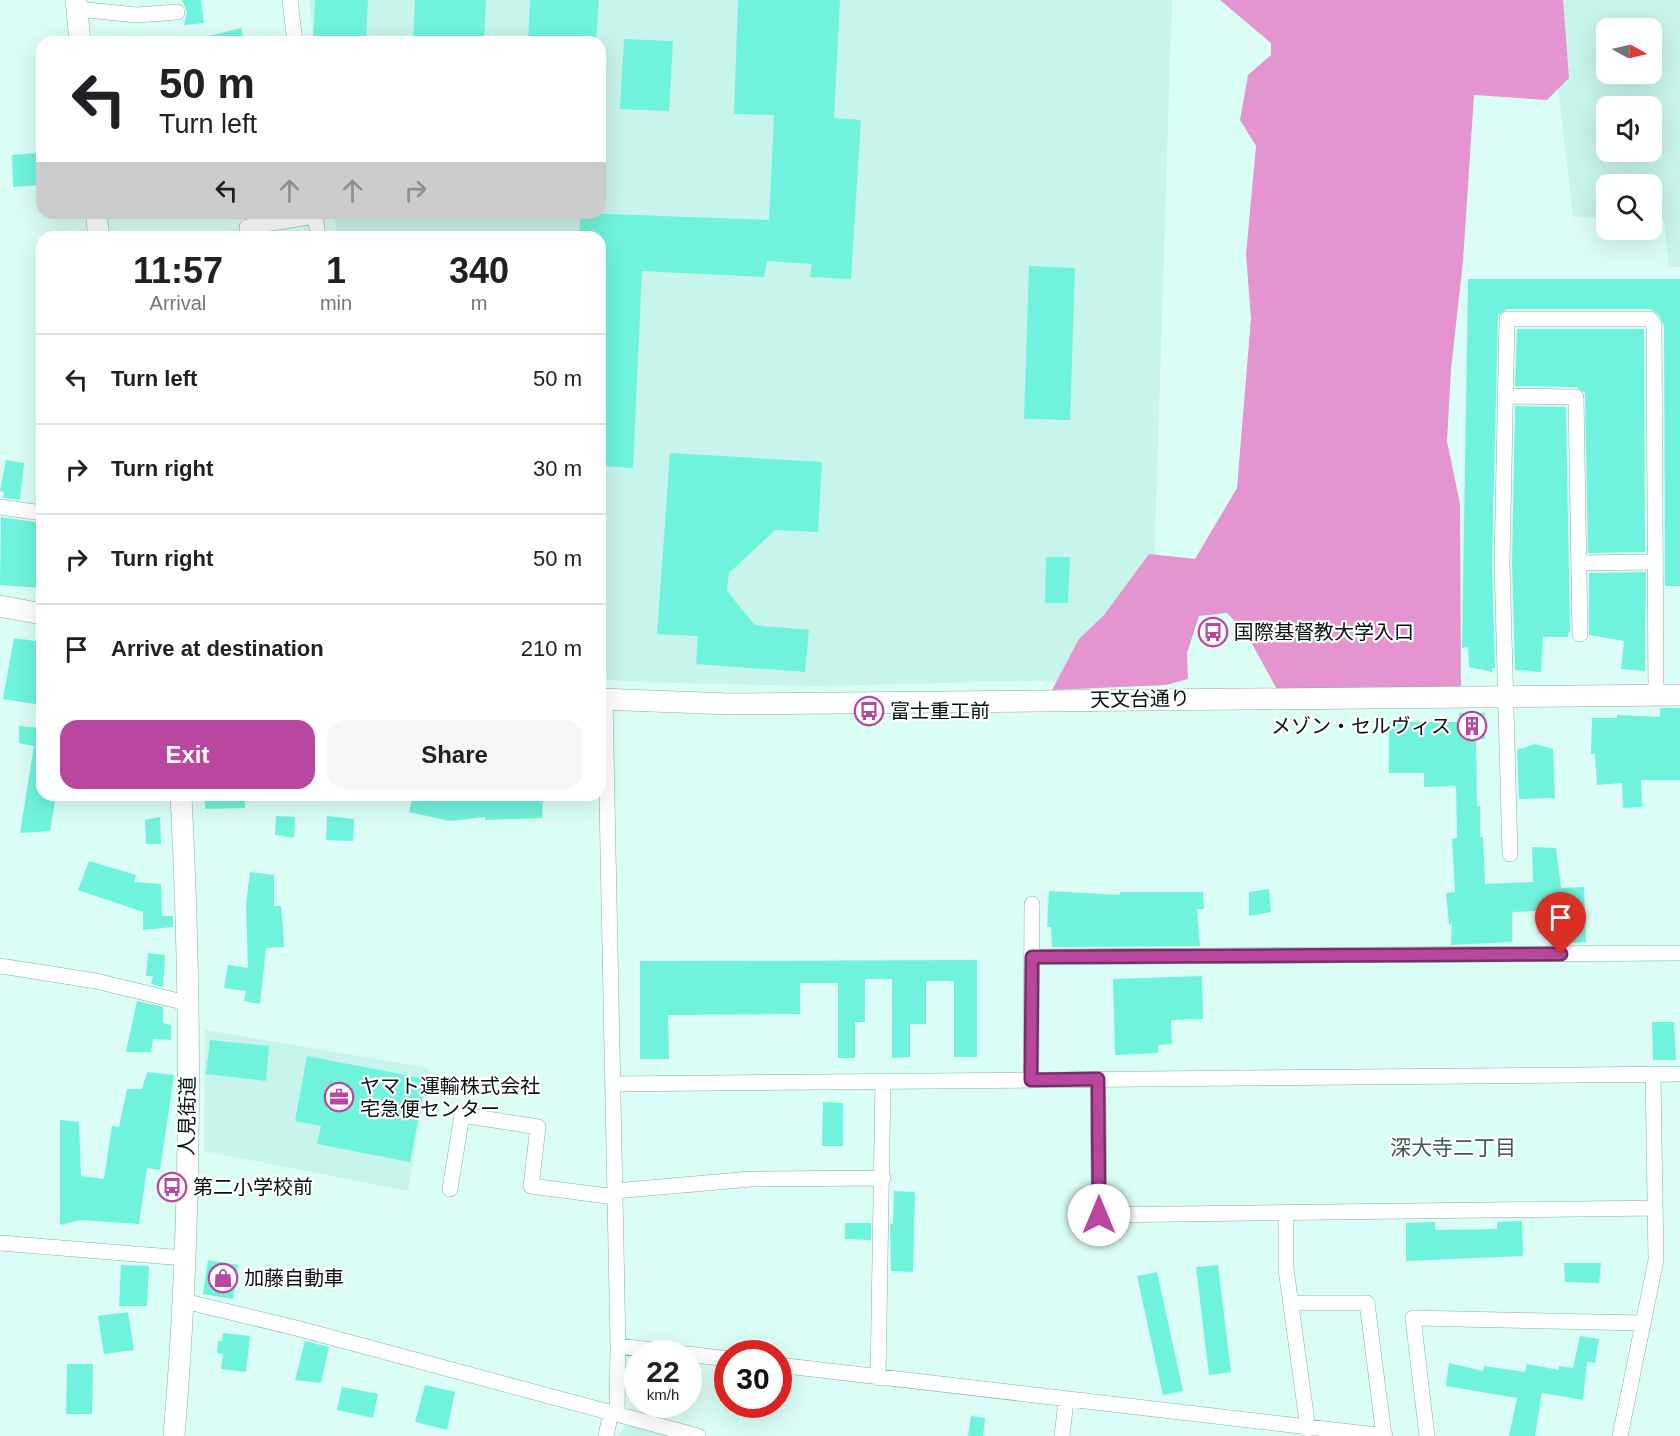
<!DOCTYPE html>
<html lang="en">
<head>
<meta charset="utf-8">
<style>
  body { margin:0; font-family:Arial,"Noto Sans JP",sans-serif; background:#f6f6f6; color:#202124; height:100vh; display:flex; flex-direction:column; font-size:22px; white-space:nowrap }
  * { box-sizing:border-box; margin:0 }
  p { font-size:20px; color:#757577 }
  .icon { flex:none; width:33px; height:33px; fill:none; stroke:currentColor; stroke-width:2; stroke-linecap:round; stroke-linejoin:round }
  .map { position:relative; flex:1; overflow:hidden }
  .side { position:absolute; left:36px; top:231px; width:570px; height:570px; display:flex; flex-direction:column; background:#fff; border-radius:18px; box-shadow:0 6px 24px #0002 }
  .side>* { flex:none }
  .banner { position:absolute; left:36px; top:36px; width:570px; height:183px; border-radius:18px; box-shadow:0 6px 24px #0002; background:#fff; color:#202124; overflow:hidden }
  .needle { width:39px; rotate:98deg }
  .fabs { position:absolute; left:1596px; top:18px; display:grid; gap:12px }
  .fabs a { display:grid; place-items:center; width:66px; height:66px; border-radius:12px; background:#fff; box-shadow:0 6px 24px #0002; font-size:30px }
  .speed { position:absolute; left:624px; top:1340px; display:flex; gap:12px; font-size:30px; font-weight:700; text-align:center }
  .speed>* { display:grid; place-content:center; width:78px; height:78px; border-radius:50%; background:#fff; box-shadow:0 6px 24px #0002; line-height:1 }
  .speed small { font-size:15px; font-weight:400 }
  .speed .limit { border:9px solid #d22; background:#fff; color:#111 }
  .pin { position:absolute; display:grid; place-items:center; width:51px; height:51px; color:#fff; margin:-62px -26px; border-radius:50% 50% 50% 0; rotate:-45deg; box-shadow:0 0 6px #0007 }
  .pin .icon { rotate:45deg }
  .me { position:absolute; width:66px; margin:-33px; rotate:0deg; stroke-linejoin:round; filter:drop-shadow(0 0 4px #0008) }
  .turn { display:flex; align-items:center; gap:21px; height:126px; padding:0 24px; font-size:27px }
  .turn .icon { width:78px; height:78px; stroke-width:2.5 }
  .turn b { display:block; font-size:42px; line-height:51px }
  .lanes { display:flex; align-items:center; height:57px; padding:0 24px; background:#0003; justify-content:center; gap:30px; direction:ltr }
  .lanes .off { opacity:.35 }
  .eta { display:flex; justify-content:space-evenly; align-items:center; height:102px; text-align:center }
  .eta b { font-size:36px; font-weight:600; line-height:42px }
  .button { display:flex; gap:12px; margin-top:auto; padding:12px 24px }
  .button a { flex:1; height:69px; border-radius:18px; background:#b9469f; color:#fff; font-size:24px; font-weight:600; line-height:69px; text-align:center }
  .button a+a { background:#f6f6f6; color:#202124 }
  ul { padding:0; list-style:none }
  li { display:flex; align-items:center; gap:18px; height:90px; padding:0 24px; border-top:2px solid #e0e0e0 }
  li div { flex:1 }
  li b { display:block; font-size:22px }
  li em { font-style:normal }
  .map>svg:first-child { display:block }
</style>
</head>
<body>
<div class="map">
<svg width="1680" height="1436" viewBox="0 0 1680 1436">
  <rect width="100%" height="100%" fill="#dafef6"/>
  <path fill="#c7f4eb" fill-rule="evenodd" d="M309,0H1172L1152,629L1118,679L816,686L630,682L600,678V237H337L334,213H600V42H314Z
    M1548,0H1680V267H1669L1664,220L1652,219V184H1606V218L1573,217ZM1606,28H1652V74H1606ZM1606,106H1652V152H1606Z
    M205,1030L429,1068L408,1191L204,1151Z
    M627,1424L671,1436H617Z"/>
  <path fill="#e494ce" d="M1220,0H1563L1569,78L1547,100L1474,95L1463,261L1451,369L1447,441L1460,504L1461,686L1279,693L1246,633L1227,613L1199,616L1187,653L1188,679L1166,685L1052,690L1079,639L1104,615L1149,554L1195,559L1237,488L1251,318L1246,255L1256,146L1240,120L1248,75L1271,55V43Z"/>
  <path fill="#70f3dc" d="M182,0H201L204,23L184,25L187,12Z
    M315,0H368L366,42H313Z
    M415,0H486L484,42H413Z
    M530,0H599L596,42H528Z
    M738,0H840L834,118L861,120L851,279L810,277L812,264L767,261L764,277L642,271L633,468L600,466V237H579L581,213L769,220L774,115L734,114Z
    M241,28L244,42H206L205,37Z
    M624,39L673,41L669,111L620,109Z
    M37,153L38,185L13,187L12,155Z
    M1029,266L1075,268L1070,420L1024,419Z
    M1468,279H1680V586H1665L1664,325L1658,314L1650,309H1507L1498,315L1492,563L1495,668H1492V672L1469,667L1468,647L1462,648Z
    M1517,329H1644L1645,552L1588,553L1585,393L1576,387L1515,386Z
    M1515,406L1566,407L1570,632H1568V637H1543L1541,672L1515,670L1512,563Z
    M670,453L822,462L818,532L775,530L729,573L727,591L755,625L809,630L805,672L696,664L698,636L657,634Z
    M6,460L24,463L20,500L3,498L4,492L0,491Z
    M1,517L42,523V588L0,585Z
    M1046,557H1070L1068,603H1045Z
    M1646,572L1645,671L1621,669L1624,641L1589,635V573Z
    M14,638L42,642V705L3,699Z
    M1660,708H1680V780H1641L1642,807L1623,808L1622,783L1597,785L1595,754H1591L1592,718H1617V715L1660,717Z
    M1459,713H1485V739H1476L1477,806H1480V837H1483L1485,884L1533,882L1532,847L1556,848L1561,888L1584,887L1586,942L1560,944L1559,910L1512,912V942L1451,945L1452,924H1449L1446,893L1455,892L1452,839L1457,838L1456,786L1424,787V773H1389V722H1459Z
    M19,726L42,728V795H56L50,831L20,833L34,746L19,743Z
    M1535,744L1553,749L1555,798L1519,799L1517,750Z
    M205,795H245V808L205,809Z
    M413,795H543L542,818L485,820V817L450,821L409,812Z
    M276,816L295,817L294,838L275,835Z
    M327,816L354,819L353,841L326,840Z
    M160,817L161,844H146L145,820Z
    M89,861L136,875L134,882L161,884L162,916H173V927L143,930V912L78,890Z
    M250,872L274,875V906H281L283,928L284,947L266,948L260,1004L244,1001L246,991L224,988L228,965L248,968L246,904Z
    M1269,889L1271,912L1249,916V892Z
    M1049,891L1120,895V892H1203L1204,909H1197L1200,946L1052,947L1051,927H1047Z
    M148,953L165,955L163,987L151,984L153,976H146Z
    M977,960V1057H954V981H926V1024H910V1057L892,1058V979H865V1022H855V1058H838V983H800V1014L668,1015L669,1059H640V961Z
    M1202,976L1203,1019L1171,1020L1172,1044L1158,1045V1053L1115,1055L1113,979Z
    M137,1001L163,1007V1023L171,1025V1040L153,1039L151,1052H126Z
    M1652,1022H1674L1676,1060H1653Z
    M210,1040L269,1046L266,1081L206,1074Z
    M307,1056L426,1079L410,1162L317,1144L321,1126L295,1121Z
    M147,1072L174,1075L160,1170L147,1168L139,1224L81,1220L60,1225V1120L79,1122L81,1176L104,1179L112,1126L119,1127L127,1089H142Z
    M823,1102L843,1103V1146H822Z
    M894,1191L915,1192L913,1272L891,1271L890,1224H893Z
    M1522,1221L1523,1256L1406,1261V1223L1435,1222V1230L1497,1229V1222Z
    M845,1223H871V1240L845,1239Z
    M208,1260L238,1265L233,1299L203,1294Z
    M1564,1263H1601L1599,1283L1565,1282Z
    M121,1265L149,1266L147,1306H119Z
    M1218,1265L1231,1372L1209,1375L1196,1267Z
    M1157,1272L1183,1391L1163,1395L1137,1276Z
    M128,1312L134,1350L104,1354L98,1316Z
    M223,1333L250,1336L246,1372L221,1369L223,1354L217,1353L218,1341H222Z
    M1580,1336L1599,1339L1595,1363L1587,1362L1583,1400L1542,1393L1535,1436H1509L1517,1398L1446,1386L1449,1363L1483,1371L1484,1366L1525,1372L1527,1364L1559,1370V1366L1573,1368Z
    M305,1341L329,1347L321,1383L295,1380Z
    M67,1364H93L92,1414H66Z
    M425,1385L455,1392L447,1430L415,1422Z
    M342,1387L378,1394L373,1418L337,1410Z
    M971,1416L985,1418L983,1436H968Z"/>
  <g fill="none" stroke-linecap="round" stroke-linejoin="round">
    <g stroke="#89aca4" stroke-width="16">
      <path id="minor" d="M290,0L295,42
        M77,9L137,15L177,12
        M315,213L318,237
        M249,237L247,227L315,216
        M1506,396L1576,397L1580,634
        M0,507L42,513
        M1579,563L1655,562
        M605,700L618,1346L617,1414
        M1510,854L1502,563L1507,319H1650L1654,325L1656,695
        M1032,957L1680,953
        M0,966L96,981L187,1003
        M1098,1079L1099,1215L1655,1208
        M1031,1080L1032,904
        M613,1084L1680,1074
        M450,1189L462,1115L538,1127L531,1186L615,1197
        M615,1191L751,1179L883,1178
        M1286,1213V1269L1308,1429
        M0,1243L184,1258
        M184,1301L300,1329L698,1436
        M1291,1303H1367L1384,1436
        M618,1346L678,1353
        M688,1354L728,1359
        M778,1365L1385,1436
        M878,1378L883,1081
        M606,1436L611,1412
        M1062,1436L1066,1401
        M1427,1436L1413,1318L1643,1323
        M1620,1436L1656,1260L1653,1074"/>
    </g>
    <g stroke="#89aca4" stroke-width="22">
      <path id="secondary" d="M76,0L80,42
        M96,213L99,237
        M0,606L42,614
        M600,699L730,704L1680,695
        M174,1436C192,1223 192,1008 181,795"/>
    </g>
    <use href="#minor" stroke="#fff" stroke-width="15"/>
    <use href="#secondary" stroke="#fff" stroke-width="21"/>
  </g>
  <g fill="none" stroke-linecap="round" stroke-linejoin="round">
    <g stroke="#782e67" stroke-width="15">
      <path id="route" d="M1099,1215L1098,1079L1031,1080L1032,957L1561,954"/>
    </g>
    <use href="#route" stroke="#b9469f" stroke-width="10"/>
  </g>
  <defs>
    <g id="bus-ring" transform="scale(1.5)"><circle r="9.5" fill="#fff" stroke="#b9469f" stroke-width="1.5"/><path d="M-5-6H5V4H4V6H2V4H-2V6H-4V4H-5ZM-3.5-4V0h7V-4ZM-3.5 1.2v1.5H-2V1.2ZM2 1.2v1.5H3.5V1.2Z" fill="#b9469f"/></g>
    <g id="building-ring" transform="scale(1.5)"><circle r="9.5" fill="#fff" stroke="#b9469f" stroke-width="1.5"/><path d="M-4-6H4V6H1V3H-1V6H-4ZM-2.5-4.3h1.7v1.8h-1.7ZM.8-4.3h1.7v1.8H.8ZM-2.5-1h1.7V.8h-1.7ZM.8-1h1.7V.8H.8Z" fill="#b9469f"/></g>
    <g id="office-ring" transform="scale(1.5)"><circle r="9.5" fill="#fff" stroke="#b9469f" stroke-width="1.5"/><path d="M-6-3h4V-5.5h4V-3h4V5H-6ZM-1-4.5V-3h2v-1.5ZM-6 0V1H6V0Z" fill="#b9469f"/></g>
    <g id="shop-ring" transform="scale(1.5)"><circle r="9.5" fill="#fff" stroke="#b9469f" stroke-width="1.5"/><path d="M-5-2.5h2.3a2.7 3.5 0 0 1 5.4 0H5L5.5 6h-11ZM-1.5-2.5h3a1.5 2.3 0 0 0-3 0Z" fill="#b9469f"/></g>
  </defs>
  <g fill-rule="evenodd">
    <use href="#bus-ring" x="1213" y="632"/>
    <use href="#bus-ring" x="869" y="711"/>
    <use href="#building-ring" x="1472" y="726"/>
    <use href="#office-ring" x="339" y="1097"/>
    <use href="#bus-ring" x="172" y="1187"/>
    <use href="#shop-ring" x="223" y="1278"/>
  </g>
  <g text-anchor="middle" stroke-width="4.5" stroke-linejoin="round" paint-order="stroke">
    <g font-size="20" fill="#05120f" stroke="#fff" text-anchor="start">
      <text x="1234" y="639">国際基督教大学入口</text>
      <text x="890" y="718">富士重工前</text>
      <text x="1451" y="733" text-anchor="end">メゾン・セルヴィス</text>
      <text x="360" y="1093">ヤマト運輸株式会社<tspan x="360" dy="23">宅急便センター</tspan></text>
      <text x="193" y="1194">第二小学校前</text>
      <text x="244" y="1285">加藤自動車</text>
    </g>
    <g font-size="20" fill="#05120f" stroke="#fff">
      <text transform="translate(1140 699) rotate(-1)" y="7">天文台通り</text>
      <text transform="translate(187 1116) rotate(-89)" y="7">人見街道</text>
    </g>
    <g font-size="21" fill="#3b5b54" stroke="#fff">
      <text x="1453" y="1155">深大寺二丁目</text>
    </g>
  </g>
</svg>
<div class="fabs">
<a><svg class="needle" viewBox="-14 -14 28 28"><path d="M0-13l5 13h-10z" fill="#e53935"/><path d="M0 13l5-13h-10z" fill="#757577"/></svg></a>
<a><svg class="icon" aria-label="sound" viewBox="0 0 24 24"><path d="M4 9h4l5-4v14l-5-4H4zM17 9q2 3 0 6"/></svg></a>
<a><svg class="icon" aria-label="search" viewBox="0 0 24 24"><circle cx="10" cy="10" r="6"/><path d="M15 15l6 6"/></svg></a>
</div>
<div class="speed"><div>22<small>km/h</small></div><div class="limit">30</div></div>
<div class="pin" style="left:1561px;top:954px;background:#d93025"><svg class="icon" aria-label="arrive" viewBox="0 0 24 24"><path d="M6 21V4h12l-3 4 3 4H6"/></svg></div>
<svg class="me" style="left:1099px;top:1215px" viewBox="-20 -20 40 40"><circle r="19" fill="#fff"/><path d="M0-13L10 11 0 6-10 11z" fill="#b9469f"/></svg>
<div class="banner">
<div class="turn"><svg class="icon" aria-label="left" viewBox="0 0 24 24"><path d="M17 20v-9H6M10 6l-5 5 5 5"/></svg><div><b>50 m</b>Turn left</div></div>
<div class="lanes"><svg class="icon" aria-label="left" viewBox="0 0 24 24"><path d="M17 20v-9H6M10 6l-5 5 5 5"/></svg><svg class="icon off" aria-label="ahead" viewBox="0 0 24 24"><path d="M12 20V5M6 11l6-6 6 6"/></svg><svg class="icon off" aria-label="ahead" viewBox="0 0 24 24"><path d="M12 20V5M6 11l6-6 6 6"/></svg><svg class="icon off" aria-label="right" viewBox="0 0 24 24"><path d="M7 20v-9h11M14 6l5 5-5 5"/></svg></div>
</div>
<section class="side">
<div class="eta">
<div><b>11:57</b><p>Arrival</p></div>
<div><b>1</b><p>min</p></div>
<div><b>340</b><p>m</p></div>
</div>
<ul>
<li><svg class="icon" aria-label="left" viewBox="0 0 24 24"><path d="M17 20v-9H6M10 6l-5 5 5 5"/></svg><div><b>Turn left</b></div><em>50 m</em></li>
<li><svg class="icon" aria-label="right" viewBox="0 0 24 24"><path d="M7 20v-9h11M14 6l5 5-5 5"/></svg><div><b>Turn right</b></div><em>30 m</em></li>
<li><svg class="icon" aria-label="right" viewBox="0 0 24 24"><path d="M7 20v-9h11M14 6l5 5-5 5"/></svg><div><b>Turn right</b></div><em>50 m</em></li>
<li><svg class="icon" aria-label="arrive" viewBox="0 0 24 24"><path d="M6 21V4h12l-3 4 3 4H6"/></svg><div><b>Arrive at destination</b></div><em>210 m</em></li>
</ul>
<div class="button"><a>Exit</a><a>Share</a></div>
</section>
</div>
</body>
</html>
